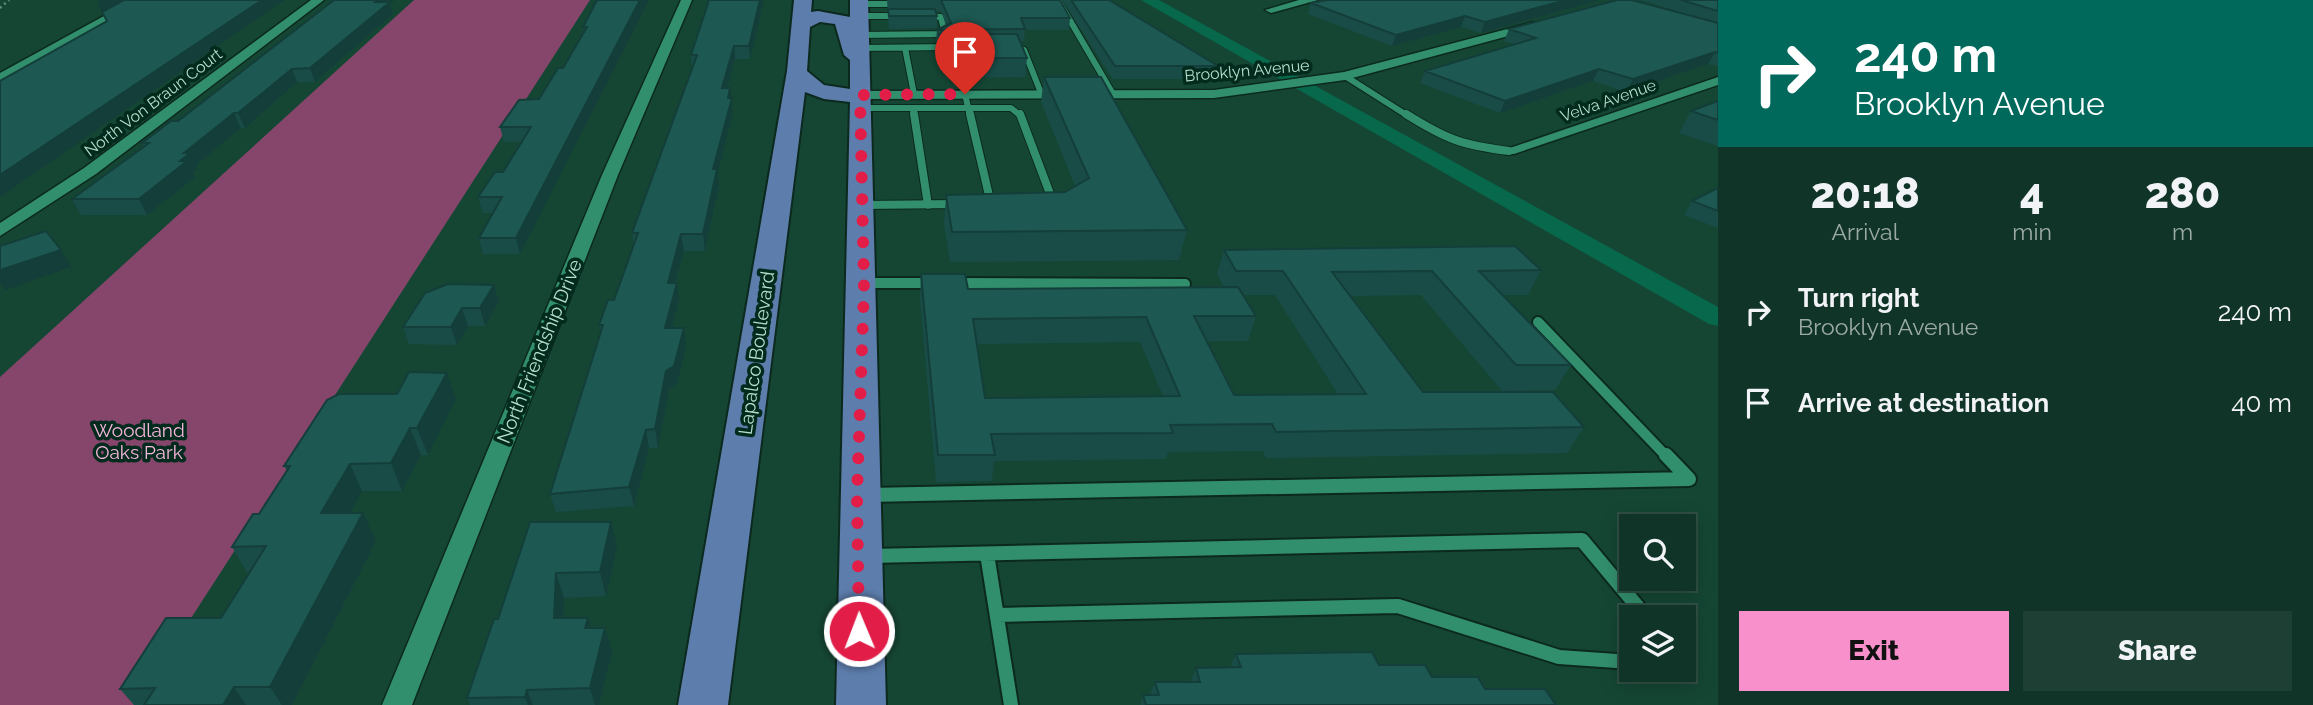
<!DOCTYPE html>
<html lang="en">
<head>
<meta charset="utf-8">
<style>
  body { margin:0; font-family:Raleway,sans-serif; background:#1e3f33; color:#f1f3f6; height:100vh; display:flex; flex-direction:column; font-size:26px; white-space:nowrap }
  * { box-sizing:border-box; margin:0 }
  p { font-size:23px; color:#9caaa7 }
  .icon { flex:none; width:38px; height:38px; fill:none; stroke:currentColor; stroke-width:2; stroke-linecap:round; stroke-linejoin:round }
  .map { position:relative; flex:1; overflow:hidden }
  .drawer { display:flex; flex-direction:column; background:#103427; width:595px }
  .drawer>* { flex:none }
  .guide { background:#00695c; color:#fff; overflow:hidden }
  .fabs { position:absolute; left:1619px; top:514px; display:grid; gap:14px }
  .fabs a { display:grid; place-items:center; width:77px; height:77px; border-radius:0px; background:#103427; box-shadow:0 4px 18px #0003,0 0 0 2px #304f44; font-size:35px }
  .pin { position:absolute; display:grid; place-items:center; width:60px; height:60px; color:#fff; margin:-72px -30px; border-radius:50% 50% 50% 0; rotate:-45deg; box-shadow:0 0 7px #0007 }
  .pin .icon { rotate:45deg }
  .me { position:absolute; width:77px; margin:-38px; rotate:359deg; stroke-linejoin:round; filter:drop-shadow(0 0 5px #0008) }
  .turn { display:flex; align-items:center; gap:24px; height:147px; padding:0 21px; font-size:32px }
  .turn .icon { width:91px; height:91px; stroke-width:2.5 }
  .turn b { display:block; font-size:49px; line-height:60px }
  .eta { display:flex; justify-content:space-evenly; align-items:center; height:119px; text-align:center }
  .eta b { font-size:42px; font-weight:800; line-height:49px }
  .action { display:flex; gap:14px; margin-top:auto; padding:14px 21px }
  .action a { flex:1; height:80px; border-radius:0px; background:#f890cc; color:#111; font-size:28px; font-weight:800; line-height:80px; text-align:center }
  .action a+a { background:#1e3f33; color:#f1f3f6 }
  ul { padding:0; list-style:none }
  li { display:flex; align-items:center; gap:21px; height:91px; padding:0 21px }
  li div { flex:1 }
  li b { display:block; font-size:26px }
  li em { font-style:normal }
  main { display:flex; flex:1; min-height:0 }
  .map>svg:first-child { display:block }
</style>
</head>
<body>
<main>
<div class="map">
<svg width="1718" height="705" viewBox="0 0 1718 705">
  <rect width="100%" height="100%" fill="#154634"/>
  <path fill="#86466b" d="M414,0H590L135,705H0V377Z"/>
  <g fill="none" stroke-linecap="round" stroke-linejoin="round">
    <path fill="#07684b" fill-rule="evenodd" d="M1141,0H1159L1718,307V326L1709,324Z"/>
    <g stroke="#0c291e" stroke-width="8">
      <path id="lane-far3" d="M1058,0L1113,94
        M860,4H899
        M860,16H900
        M860,35L945,34L941,17L923,16
        M1010,47L1024,50L1041,93
        M860,48L952,47
        M905,48L914,94
        M1345,76L1408,116
        M965,94L970,116
        M860,108H1011L1021,116
        M913,108L914,116"/>
    </g>
    <g stroke="#0c291e" stroke-width="10">
      <path id="lane-far2" d="M914,114L928,205
        M970,114L991,204
        M1020,114L1052,199L1046,202
        M1406,114C1446,139 1461,145 1509,151
        M863,205L958,204"/>
    </g>
    <g stroke="#0c291e" stroke-width="14">
      <path id="lane-far1" d="M863,283H934
        M954,283L1185,284
        M1538,322L1667,457"/>
    </g>
    <g stroke="#0c291e" stroke-width="18">
      <path id="lane" d="M867,495L1689,479L1666,455
        M987,554L1011,705
        M870,556L1582,540L1647,618
        M997,615L1398,606L1559,657L1631,662
        M1684,663V666"/>
    </g>
    <g stroke="#0c291e" stroke-width="3">
      <path id="street" d="M133,0H146L0,82V73Z
        M311,0H324L96,174L0,236V223L84,168Z
        M681,0H692L618,175L412,705H382L602,175Z
        M1299,0H1318L1271,13L1265,10Z
        M1534,22L1538,24V28L1345,80L1214,98L860,99L853,95L860,91L1214,90L1344,72Z
        M1718,77V85L1514,154H1504L1501,151Z"/>
    </g>
    <g stroke="#0c291e" stroke-width="4">
      <path id="primary" d="M794,0H812L811,12L818,11L850,17V0H868L886,705H836L850,102L824,99L805,92L728,705H678L787,71ZM820,22L835,24L844,55L850,60V89L824,85L807,71L810,27Z"/>
    </g>
    <path stroke="#5e8b79" stroke-width="2.5" stroke-dasharray="2 3.5" stroke-linecap="butt" d="M0,8L9,0"/>
    <use href="#lane-far3" stroke="#328f6d" stroke-width="6"/>
    <use href="#lane-far2" stroke="#328f6d" stroke-width="8"/>
    <use href="#lane-far1" stroke="#328f6d" stroke-width="10"/>
    <use href="#lane" stroke="#328f6d" stroke-width="14"/>
    <use href="#street" fill="#328f6d" fill-rule="evenodd"/>
    <use href="#primary" fill="#5d7dac" fill-rule="evenodd"/>
  </g>
  <path fill="#194c47" fill-rule="evenodd" d="M334,0H395L390,4L393,14L368,36L315,82H297L245,128H241L196,165L198,168L193,172L195,177L147,215H81L72,199L144,146L142,143L178,121Z
    M709,0H764L750,59H735L727,88L731,98L733,113L718,172L719,185L705,251H684L675,283L679,300L672,328L686,346L677,384L669,389L658,448H649L634,506L556,512L550,494L601,333L599,325L614,300L634,245L632,233L692,67L691,55Z
    M887,0H1060L1070,18L1069,30H1025L1024,41H1020L1027,58L1025,77L957,78L949,77L939,53L940,42H936L937,30L946,25L941,11H935L937,16V28L889,29Z
    M1062,0H1109L1218,66L1215,79H1113Z
    M1600,0L1481,33L1461,27L1392,46L1308,14L1311,3Z
    M1640,0H1718V66L1708,64L1626,92L1593,81L1500,113L1420,83L1425,71L1515,44L1504,41L1509,29L1686,14Z
    M642,12L520,254H483L479,238L493,213H483L478,197L503,172L522,142H504L500,127L539,99L563,68L584,33L583,27Z
    M1044,77L1187,230L1179,260L950,262L944,225L946,195L1065,192L1075,186L1041,102Z
    M1718,101V146L1679,133L1691,111Z
    M1718,188V228L1684,215L1692,201Z
    M1224,250L1541,270L1528,295H1503L1571,365L1555,390L1502,391L1421,295L1350,296L1423,392L1584,427L1567,453L1266,458L1263,451L1168,452L1166,459L994,461L992,481L936,482L920,299L921,274L968,289L1224,287L1217,274ZM1244,295H1275L1338,394L1234,395L1207,341H1248L1256,316ZM1140,342L1163,396L985,398L977,344Z
    M494,285L499,302L485,326H468L457,345L409,344L403,327Z
    M456,399L428,455H421L402,491H362L350,513L376,541L292,705H134L120,689L221,618L248,574L232,547L259,514L287,471L284,466Z
    M530,522L617,546L606,596L564,598L563,618H588L590,628L612,652L599,705H470L467,698L498,619Z
    M1236,654L1379,665L1556,705H1140L1143,695H1150L1155,682H1190L1196,668L1230,667Z"/>
  <path fill="#143e39" d="M100,0H128L103,14L97,2Z
    M262,0H284L0,197V175Z
    M377,0H395L390,4L393,14L315,82L310,68Z
    M640,0H649L520,254L516,238Z
    M760,0H764L750,59L749,46Z
    M1566,0H1600L1481,33L1485,22Z
    M1465,16L1461,27L1392,46L1396,35Z
    M734,46L735,59L723,102L722,88Z
    M1715,52L1708,64L1626,92L1633,79Z
    M292,69L297,82L245,128L238,113Z
    M1599,69L1593,81L1500,113L1505,101Z
    M730,88L733,113L718,172L719,185L705,251L703,234L713,169Z
    M234,113L241,128L196,165L198,168L193,172L195,177L147,215L139,199L180,161L184,153Z
    M681,234L684,251L670,300L668,283Z
    M61,250L71,267L5,290L0,283V270Z
    M677,283L679,300L667,346L665,328Z
    M494,285L499,302L485,326L480,308Z
    M462,308L468,326L457,345L451,327Z
    M684,328L686,346L677,384L669,389L658,448L655,429L666,371Z
    M447,373L456,399L428,455L417,428Z
    M410,428L421,455L402,491L391,463Z
    M646,430L649,448L634,506L629,487Z
    M350,464L362,491L335,541L321,513Z
    M363,513L376,541L292,705H282L270,687Z
    M611,522L617,546L606,596L600,572Z
    M556,573L564,598L562,643L554,618Z
    M588,618L595,642L585,628Z
    M605,628L612,652L599,705H595L590,688Z
    M234,687L246,705H223Z
    M527,690L533,705H528L525,697Z"/>
  <path fill="#1d5852" stroke="#143e39" stroke-width="2" fill-rule="evenodd" d="M124,0H262L0,175V81L107,21L102,12Z
    M334,0H377L375,2H390L310,68L292,69L238,113H234L184,153H190L180,161H187L139,199H72L149,143H142L171,121H178Z
    M597,0H640L516,238H479L502,197H478L495,172H503L531,127H500L519,100L539,99L558,68H563L587,27H583Z
    M709,0H760L749,46H734L722,88H730L728,98H732L713,169H717L703,234H681L668,283H677L665,328H684L674,366L666,371L655,429L646,430L629,487L550,494L603,325H599L608,300H614L638,233H632L697,55H691Z
    M941,0H1060L1070,18H1021L1025,29L937,30L951,23Z
    M1071,0H1109L1218,66H1115Z
    M1327,0H1566L1485,22L1465,16L1396,35L1311,3Z
    M1617,0H1632L1718,23V53L1715,52L1633,79L1599,69L1505,101L1425,71L1536,38L1509,29Z
    M1681,0H1718V11Z
    M888,9H935L937,16H889Z
    M940,34H1017L1027,58H950Z
    M1044,77H1101L1187,230L952,232L946,195L1065,192L1089,178Z
    M1718,101V120L1691,111Z
    M1718,188V211L1692,201Z
    M46,231L61,250L0,270V246Z
    M1515,246L1541,270L1479,271L1571,365H1516L1432,271L1332,272L1423,392H1553L1584,427L1276,432L1272,424L1170,425L1173,433L991,434L995,455H938L921,274H965L968,289L1238,287L1256,316H1194L1234,395L1366,394L1283,271H1236L1224,250ZM1146,317L1180,396L985,398L973,319Z
    M448,284L494,285L480,308H462L451,327H403L425,293Z
    M409,372L447,373L417,428H410L391,463L350,464L321,513H363L270,687H234L223,705H144L155,688L120,689L166,618H221L266,546L232,547L253,514H259L290,466H284L327,400L339,394H397Z
    M530,522H611L600,572L556,573L554,618H588L585,628H605L590,688L527,690L525,697L467,698L494,619H498Z
    M1372,652L1379,665H1425L1432,677H1478L1485,689H1545L1556,705H1146L1143,695H1159L1155,682H1200L1196,668L1241,667L1236,654Z"/>
  <g fill="none" stroke-linecap="round" stroke-linejoin="round">
    <path stroke="#e11d48" stroke-width="12" stroke-dasharray="0 21.6" d="M859,631L857,496L864,288L860,95L965,94"/>
  </g>
  <g text-anchor="middle" stroke-width="7" stroke-linejoin="round" paint-order="stroke">
    <g font-size="16" fill="#b6dfcc" stroke="#022a1d">
      <text transform="translate(1247 70) rotate(-5)" y="6">Brooklyn Avenue</text>
      <text transform="translate(1608 100) rotate(-19)" y="6">Velva Avenue</text>
      <text transform="translate(153 102) rotate(-37)" y="6">North Von Braun Court</text>
    </g>
    <g font-size="19" fill="#b6dfcc" stroke="#022a1d">
      <text transform="translate(539 351) rotate(-68)" y="7">North Friendship Drive</text>
      <text transform="translate(756 353) rotate(-82)" y="7">Lapalco Boulevard</text>
    </g>
    <g font-size="19" fill="#f9b7db" stroke="#022a1d">
      <text x="139" y="437">Woodland<tspan x="139" dy="22">Oaks Park</tspan></text>
    </g>
  </g>
</svg>
<div class="fabs">
<a><svg class="icon" aria-label="search" viewBox="0 0 24 24"><circle cx="10" cy="10" r="6"/><path d="M15 15l6 6"/></svg></a>
<a><svg class="icon" aria-label="layers" viewBox="0 0 24 24"><path d="M12 4l9 5-9 5-9-5zM3 14l9 5 9-5"/></svg></a>
</div>
<div class="pin" style="left:965px;top:94px;background:#d93025"><svg class="icon" aria-label="arrive" viewBox="0 0 24 24"><path d="M6 21V4h12l-3 4 3 4H6"/></svg></div>
<svg class="me" style="left:859px;top:631px" viewBox="-20 -20 40 40"><circle r="17" fill="#e11d48" stroke="#fff" stroke-width="3"/><path d="M0-11L8 9 0 5-8 9z" fill="#fff"/></svg>
</div>
<section class="drawer">
<div class="guide">
<div class="turn"><svg class="icon" aria-label="right" viewBox="0 0 24 24"><path d="M7 20v-9h11M14 6l5 5-5 5"/></svg><div><b>240 m</b>Brooklyn Avenue</div></div>
</div>
<div class="eta">
<div><b>20:18</b><p>Arrival</p></div>
<div><b>4</b><p>min</p></div>
<div><b>280</b><p>m</p></div>
</div>
<ul>
<li><svg class="icon" aria-label="right" viewBox="0 0 24 24"><path d="M7 20v-9h11M14 6l5 5-5 5"/></svg><div><b>Turn right</b><p>Brooklyn Avenue</p></div><em>240 m</em></li>
<li><svg class="icon" aria-label="arrive" viewBox="0 0 24 24"><path d="M6 21V4h12l-3 4 3 4H6"/></svg><div><b>Arrive at destination</b></div><em>40 m</em></li>
</ul>
<div class="action"><a>Exit</a><a>Share</a></div>
</section>
</main>
</body>
</html>
